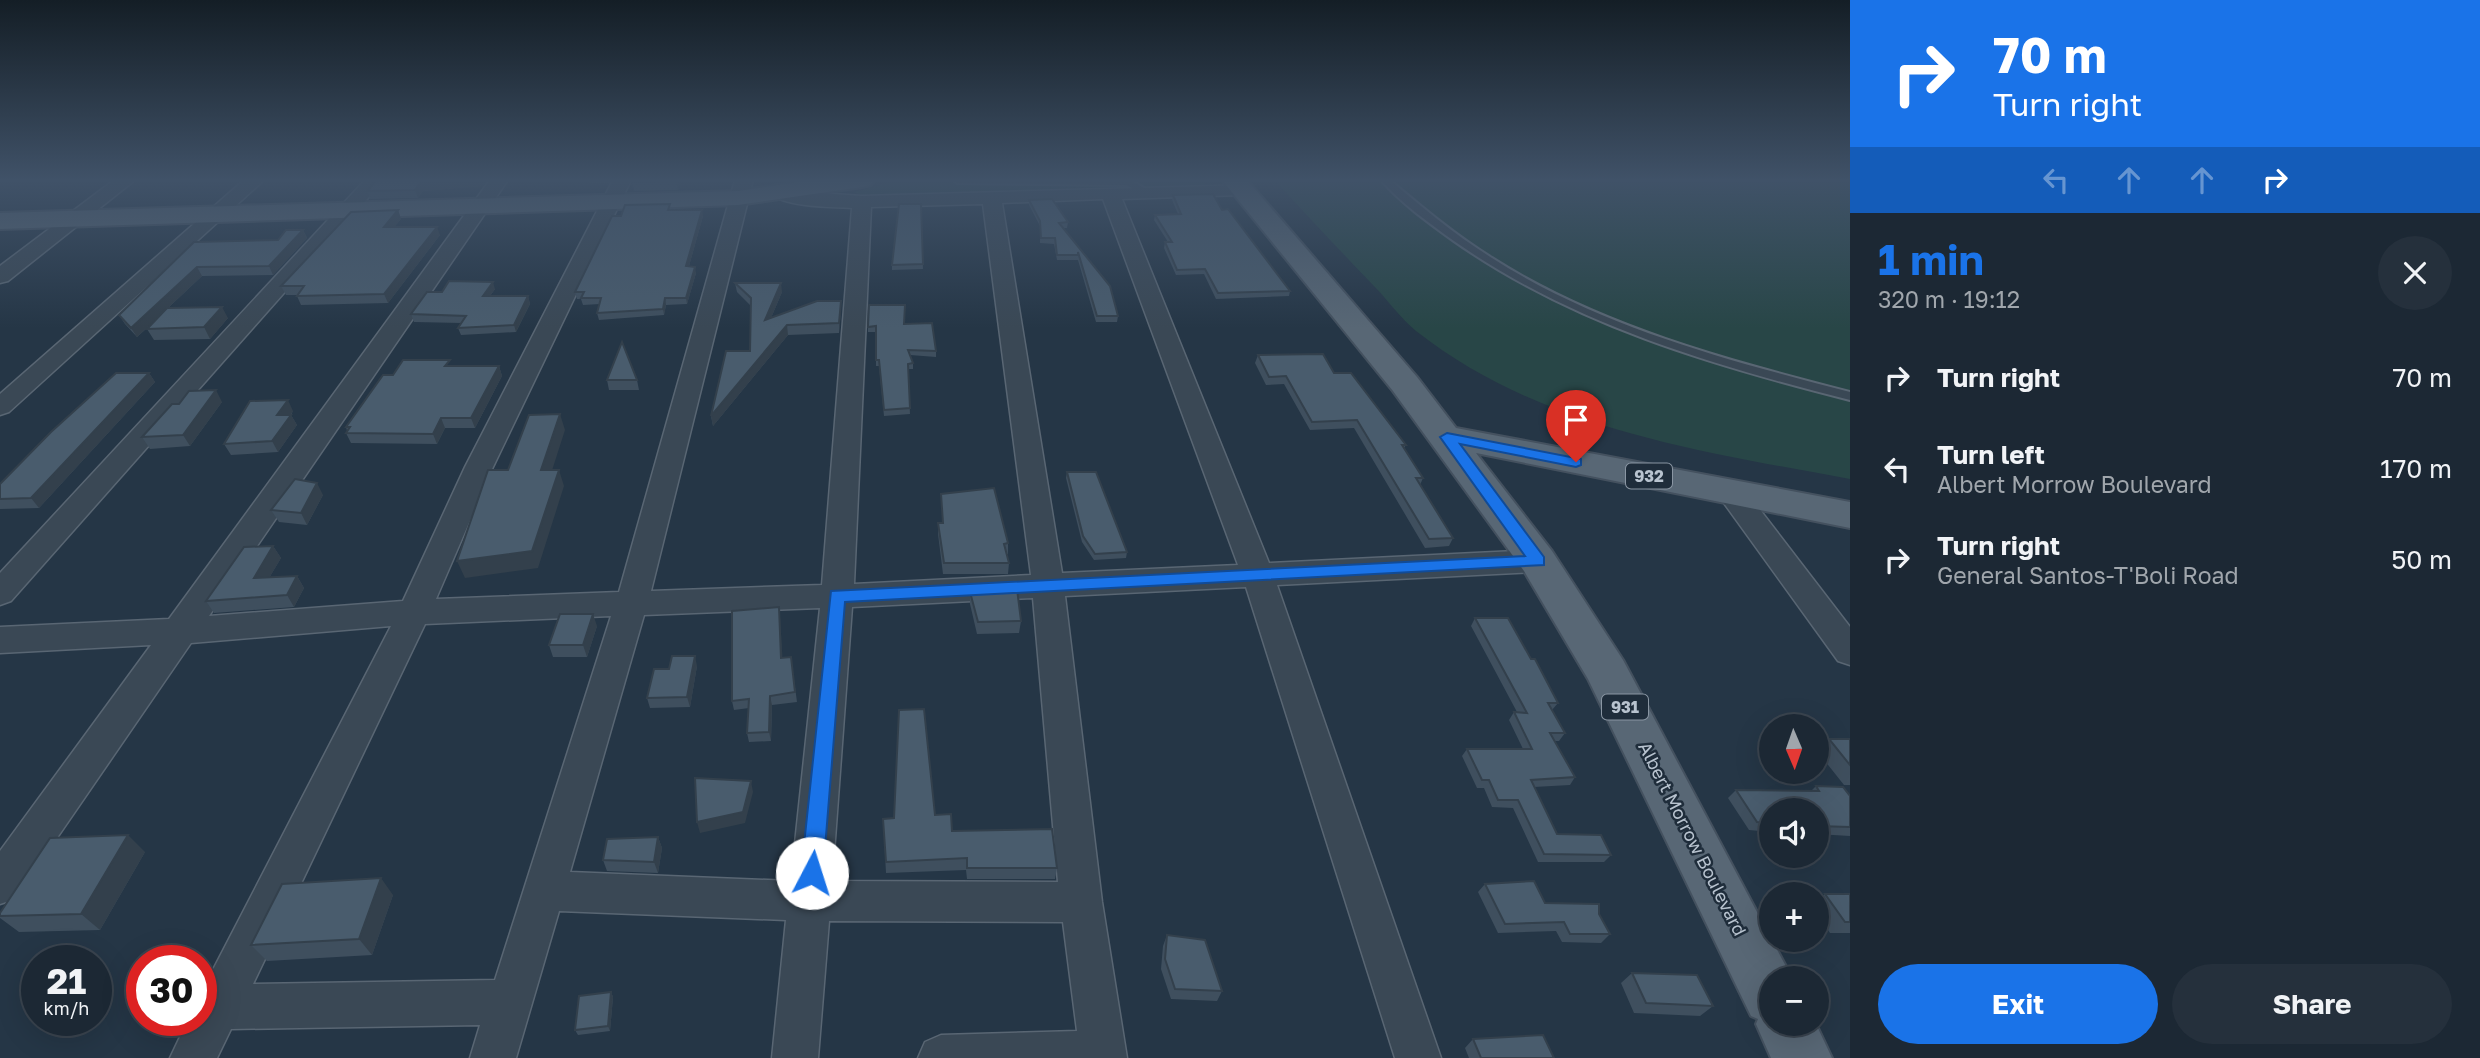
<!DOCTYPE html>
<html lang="en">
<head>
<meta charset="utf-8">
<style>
  body { margin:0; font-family:"Golos Text",sans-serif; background:#25303c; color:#f1f3f6; height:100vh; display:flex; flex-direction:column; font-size:26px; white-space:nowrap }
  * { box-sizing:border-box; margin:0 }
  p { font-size:23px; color:#a0a6ac }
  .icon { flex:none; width:38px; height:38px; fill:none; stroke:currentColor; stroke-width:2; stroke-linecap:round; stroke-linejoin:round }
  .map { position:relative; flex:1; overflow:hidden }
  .panel { display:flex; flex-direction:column; background:#1c2834; width:630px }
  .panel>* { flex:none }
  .guide { background:#1a73e8; color:#fff; overflow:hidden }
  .needle { width:46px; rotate:178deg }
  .fabs { position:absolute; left:1759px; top:714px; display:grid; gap:14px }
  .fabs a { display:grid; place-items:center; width:70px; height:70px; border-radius:50%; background:#1c2834; box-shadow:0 7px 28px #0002,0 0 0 2px #3a444f; font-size:35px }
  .speed { position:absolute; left:21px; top:945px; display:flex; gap:14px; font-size:35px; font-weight:700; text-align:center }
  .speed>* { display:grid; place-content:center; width:91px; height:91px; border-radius:50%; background:#1c2834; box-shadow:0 7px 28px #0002,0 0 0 2px #3a444f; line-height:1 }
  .speed small { font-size:18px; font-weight:400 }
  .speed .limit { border:10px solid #d22; background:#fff; color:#111 }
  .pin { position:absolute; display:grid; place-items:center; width:60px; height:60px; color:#fff; margin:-72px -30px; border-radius:50% 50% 50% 0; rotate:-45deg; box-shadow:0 0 7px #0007 }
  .pin .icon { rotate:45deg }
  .me { position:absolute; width:77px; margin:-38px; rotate:5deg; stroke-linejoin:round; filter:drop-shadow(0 0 5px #0008) }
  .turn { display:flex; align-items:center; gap:24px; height:147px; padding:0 28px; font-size:32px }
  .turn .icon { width:91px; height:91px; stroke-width:2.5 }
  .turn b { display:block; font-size:49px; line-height:60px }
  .lanes { display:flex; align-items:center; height:66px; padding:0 28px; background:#0003; justify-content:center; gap:35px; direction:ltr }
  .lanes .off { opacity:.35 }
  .round { display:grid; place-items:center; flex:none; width:74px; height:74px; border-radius:37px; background:#25303c }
  .summary { display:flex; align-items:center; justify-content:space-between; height:119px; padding:0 28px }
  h1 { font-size:42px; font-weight:700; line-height:52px; color:#1a73e8 }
  .primary-button { display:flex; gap:14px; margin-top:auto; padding:14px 28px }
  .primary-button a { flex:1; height:80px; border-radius:42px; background:#1a73e8; color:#fff; font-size:28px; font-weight:700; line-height:80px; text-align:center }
  .primary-button a+a { background:#25303c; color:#f1f3f6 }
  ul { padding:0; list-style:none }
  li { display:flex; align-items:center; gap:21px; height:91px; padding:0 28px }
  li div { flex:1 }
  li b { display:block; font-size:26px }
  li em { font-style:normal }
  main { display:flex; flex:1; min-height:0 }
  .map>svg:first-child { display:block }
</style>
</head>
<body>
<main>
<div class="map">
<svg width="1850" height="1058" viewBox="0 0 1850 1058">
  <rect width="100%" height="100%" fill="#253646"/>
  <path fill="#284647" d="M900,180H1202L1207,187L868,198L854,192Z
    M1274,180H1850V479C1699,451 1541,429 1416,331C1400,318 1387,299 1372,284C1339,250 1307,215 1274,180Z"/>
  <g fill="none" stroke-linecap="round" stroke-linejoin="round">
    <g stroke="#596673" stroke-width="4">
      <path id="lane" d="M953,180H1130L1151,192L1144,194L1126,185L957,183Z
        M1381,180H1390C1423,208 1455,235 1492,258C1600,327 1727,360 1850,392V400C1711,365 1572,324 1454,241C1429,223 1401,203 1381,180Z"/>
    </g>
    <g stroke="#596673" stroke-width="3">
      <path id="street" d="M114,180H135L8,281L0,283V266Z
        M244,180H264L9,412L0,415V394Z
        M365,180H384L11,601L0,605V573Z
        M490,180H508L209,616L403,601L465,467L613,180H631L493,467L436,599L619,592L735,180H753L651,591L822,585L852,208C834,207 784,207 772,194L775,190L862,196L1248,185L1250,189L1248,193L1241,195L1122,199L1269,563L1538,550L1549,553L1553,561L1549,569L1538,572L1277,585L1441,1058H1395L1246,587L1065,596L1102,902L1127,1058H918L925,1042L941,1035L1077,1031L1063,922L829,921L818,1058H772L786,920L559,911L516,1058H470L480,1025L231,1029L217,1058H170L188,1020H201L202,991L391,626L191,643L15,899L0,904V851L151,645L0,653V627L169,619ZM1103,199L1238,565L1062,573L1002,203ZM983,204L1031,575L854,584L871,207ZM1033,598L1058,882L832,881L852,607ZM820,608L791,881L570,872L644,615ZM611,616L495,980L253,984L425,624Z
        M1731,483L1741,485L1850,627V665L1838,661L1721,499L1717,492L1721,485Z"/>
    </g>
    <g stroke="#44515f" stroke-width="4">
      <path id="primary" d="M812,180H874L871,185L862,187L738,205L0,229V213L738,191Z
        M1222,180H1247L1417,377L1456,428L1850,502V528L1476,453L1552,551L1623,660L1791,976L1792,978H1771V1024H1816L1832,1058H1771L1756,1024L1758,1019L1751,1016L1588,679L1524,571L1393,391Z"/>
    </g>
    <use href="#lane" fill="#3a4855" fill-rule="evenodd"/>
    <use href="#street" fill="#3a4855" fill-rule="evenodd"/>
    <use href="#primary" fill="#586775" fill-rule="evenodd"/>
  </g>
  <path fill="#3f4f5e" d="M176,180H218L216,182H177Z
    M377,180H488L482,186L423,191L418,198L370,199L367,191Z
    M589,180H611L609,183H589Z
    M632,180H681L678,190L634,191Z
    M1173,195L1222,210L1290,291L1289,296L1216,299L1204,274L1176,275L1164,248L1165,242H1168L1154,220L1155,215L1178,214L1172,200Z
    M1029,200L1068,222L1067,228H1063L1118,316L1117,322H1096L1078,260H1057L1054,244L1040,243V226L1029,205Z
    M921,204L923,269L892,270V265Z
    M398,210L401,219L394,227L440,235L388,303L301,305L297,296L298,295H286L281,286Z
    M671,210L703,216L689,266L696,273L687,304L666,305L664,315L599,320L597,313L600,304L583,305L581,299H577L575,292Z
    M303,230L307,238L273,275L202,276L168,308L228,318L210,339L154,340L147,329L156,320L137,337L125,324L119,315L194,242L278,240Z
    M735,283L782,292L771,318L841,311L839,333L788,335L713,426L711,416L750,351L751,306L737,292Z
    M495,289L490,296H528L530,304L516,332L461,335L458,328L462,323L414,322L411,314L442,292Z
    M905,324L936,351V357L910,355L913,363V369H908L910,414L884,416L879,366H876V332H868V327Z
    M1258,355L1334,373L1406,445L1404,448L1423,478L1420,485L1453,538L1449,546L1425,548L1354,428L1310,430L1284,384L1266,385L1255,363Z
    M452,366H499L502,376L475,428H445L437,444L351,443L346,433L347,431L346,427L393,375Z
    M149,373L155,382L39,508L0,509V484Z
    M607,380H637L639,390H609Z
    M222,402L190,446L150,449L142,437L179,404Z
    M293,411L291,415L297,425L278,452L231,455L224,444Z
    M1067,472L1127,552L1126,558L1094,560L1082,542L1066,478Z
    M941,494L1008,543V554H1007L1009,563L1008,574H943L938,534V523H943Z
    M323,495L307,525L279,522L271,510Z
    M273,546L281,558L269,578L297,576L304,588L294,607L214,613L206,601Z
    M970,592L1021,621L1019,633L977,634L970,604Z
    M779,607L782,658L791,657L797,702L772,705L771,741L749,742L747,733L749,708L734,710L732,701Z
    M1475,618L1531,659L1558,703L1552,710L1565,733L1559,741H1554L1575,777L1570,785L1534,787L1557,834L1611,855L1604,862H1538L1513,808L1492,807L1484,788H1477L1462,756L1467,749H1523L1509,720L1514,712H1517L1471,626Z
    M597,626L587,657H553L549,645Z
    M697,666L690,707L650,708L647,698L669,669Z
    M1829,739H1850V785H1844L1817,751Z
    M1816,786L1850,796V836L1816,834V810H1771V832L1749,830L1728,798L1736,790L1811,791Z
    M935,815L952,831L1057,868L1055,879H967L966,870L886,873L883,819Z
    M658,837L662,848L658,873L607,871L603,860Z
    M145,852L100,930L19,932L0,918V913Z
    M1485,884L1545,903L1599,914L1610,934L1601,943L1562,942L1556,931L1498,933L1478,892Z
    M1825,894H1850V933H1830L1816,912V901Z
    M393,895L372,955L267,961L251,945Z
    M1167,935L1222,991L1217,1001L1171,999L1161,969L1163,946Z
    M1632,973L1713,1006L1700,1016L1634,1013L1621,983Z
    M611,992L613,997L610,1031L578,1035L575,1030Z
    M1473,1039L1554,1058H1469L1465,1048Z"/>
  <path fill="#33404c" d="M454,180H488L482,186L423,191L418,198L415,190L420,183Z
    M677,180H681L678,190L676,181Z
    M398,210L401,219L388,235L384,227Z
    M702,210L703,216L687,273L686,266Z
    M437,227L440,235L388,303L384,294Z
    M303,230L307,238L273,275L269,266Z
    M197,267L202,276L137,337L131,328Z
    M695,267L696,273L687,304L686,298Z
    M493,282L495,289L485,303L483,296Z
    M781,283L782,292L766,330L765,320Z
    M528,296L530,304L516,332L514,325Z
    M665,298L666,305L664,315L663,309Z
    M841,301V311L839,333V323Z
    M222,307L228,318L210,339L204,327Z
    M787,325L788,335L713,426L711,416Z
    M499,366L502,376L475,428L471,418Z
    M149,373L155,382L39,508L31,498Z
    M216,390L222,402L190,446L183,435Z
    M288,400L293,411L283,426L277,415Z
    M560,414L565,430L547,486L541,470Z
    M291,415L297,425L278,452L272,441Z
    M441,418L445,428L437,444L433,434Z
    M559,470L564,486L538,568L465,578L457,561Z
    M317,483L323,495L307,525L301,513Z
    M273,546L281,558L262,590L254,578Z
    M297,576L304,588L294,607L287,595Z
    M779,607L780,616L783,667L781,658Z
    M593,614L597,626L587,657L583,645Z
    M695,656L697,666L690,707L687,697Z
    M770,696L772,705L771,741L769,732Z
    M751,781L753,792L745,823L700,833L697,822Z
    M128,835L145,852L100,930L81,914Z
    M658,837L662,848L658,873L654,862Z
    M381,878L393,895L372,955L359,939Z
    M611,992L613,997L610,1031L608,1026Z"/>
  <path fill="#495c6d" stroke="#33404c" stroke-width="2" d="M377,180H454L420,183L415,190L367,191Z
    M633,180H677L676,181L632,182Z
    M1213,194L1222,210L1228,209L1290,291L1218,293L1205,269L1177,270L1165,242H1172L1155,215L1181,214L1173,195Z
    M1052,199L1068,222L1059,223L1110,286L1118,316H1097L1078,252V255H1057L1055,238H1041L1040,221L1029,200Z
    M670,204L668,210H702L686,266L695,267L686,298H665L663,309L597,313L601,298H581L584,292H575L612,216H621L625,205Z
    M899,204H921L923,264L892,265Z
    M398,210L384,227H437L384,294L297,296L304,286H281L351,212Z
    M286,230H303L269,266L197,267L131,328L119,315L194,242L278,240Z
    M449,281L493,282L483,296H528L514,325L458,328L466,316L411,314L427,292H442Z
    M735,283H781L765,320L817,301H841L839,323L787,325L711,416L726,351H750L751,298Z
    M869,305H905L904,324L932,323L936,351L908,350L913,363L908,364L910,408L884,410L879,360H876V326L868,327Z
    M222,307L204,327L147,329L167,308Z
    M622,342L637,380H607Z
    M1323,354L1334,373H1351L1406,445H1402L1423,478H1416L1453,538L1429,539L1357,420L1312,422L1286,376L1269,377L1258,355Z
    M403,360H450L445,366H499L471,418H441L433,434L346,433L350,427H346L383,375H393Z
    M116,373H149L31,498L0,499V484L51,432Z
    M216,390L183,435L142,437L172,404H179L189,391Z
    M288,400L277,415H291L272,441L224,444L250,401Z
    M560,414L541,470H559L532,551L457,561L488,470H508L529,415Z
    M1067,472H1096L1127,552L1095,554L1083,536Z
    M295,479L317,483L301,513L271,510Z
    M994,488L1008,543L1004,544L1009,563H944L938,523H943L941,494Z
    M273,546L254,578L297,576L287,595L206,601L244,547Z
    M1017,589L1021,621L978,622L970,592Z
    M779,607L781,658L791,657L795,692L770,696L769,732L747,733L749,699L732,701V611Z
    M560,614H593L583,645H549Z
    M1475,618H1508L1531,659H1535L1558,703H1548L1565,733H1550L1575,777L1531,780L1557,834L1601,835L1611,855L1544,854L1518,800H1498L1489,780H1482L1467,749H1532L1514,712L1527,713Z
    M672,656H695L687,697L647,698L654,669H669Z
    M924,709L935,815L951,814L952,831L1052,829L1057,868H967V858L886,862L883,819L894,818L899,710Z
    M1829,739H1850V765Z
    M695,778L751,781L743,812L697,822Z
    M1816,786L1843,787L1850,796V827L1816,826V810H1771V823L1757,822L1736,790L1819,791Z
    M128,835L81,914L0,916V913L50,838Z
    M658,837L654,862L603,860L607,839Z
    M381,878L359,939L251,945L282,884Z
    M1534,881L1545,903L1599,904V914L1610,934H1570L1564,922L1505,924L1485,884Z
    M1825,894H1850V922H1845Z
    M1167,935L1205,940L1222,991L1175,989L1165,959Z
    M1632,973L1697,975L1713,1006L1646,1003Z
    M611,992L608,1026L575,1030L579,996Z
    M1543,1035L1554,1058H1481L1473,1039Z"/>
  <linearGradient id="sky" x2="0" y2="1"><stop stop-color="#141e26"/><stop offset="0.55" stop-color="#405268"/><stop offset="1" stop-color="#405268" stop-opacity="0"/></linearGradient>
  <rect width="1850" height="328" fill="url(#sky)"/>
  <path fill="#1a73e8" stroke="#114b97" stroke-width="2" d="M1447,433L1581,459V465L1576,467L1460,444L1544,557V565L845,602L823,873L820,880L812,883L804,880L801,873L831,591L1525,556L1440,437Z"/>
  <g text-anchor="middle" stroke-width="5" stroke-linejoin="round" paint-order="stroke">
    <g fill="#1f2d3b" stroke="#8a96a3" stroke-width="2">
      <rect x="1626" y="463.5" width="46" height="25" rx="5"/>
      <rect x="1602" y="694.5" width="46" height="25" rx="5"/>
    </g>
    <g font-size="16" font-weight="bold" fill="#b8c3cf">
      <text x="1649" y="482">932</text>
      <text x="1625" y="713">931</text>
    </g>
    <g font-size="18" fill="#b8c3cf" stroke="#1f2d3b">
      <text transform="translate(1692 839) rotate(63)" y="6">Albert Morrow Boulevard</text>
    </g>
  </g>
</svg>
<div class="fabs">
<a><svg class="needle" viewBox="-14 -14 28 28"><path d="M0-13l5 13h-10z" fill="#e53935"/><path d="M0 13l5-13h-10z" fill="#a0a6ac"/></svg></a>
<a><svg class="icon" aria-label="sound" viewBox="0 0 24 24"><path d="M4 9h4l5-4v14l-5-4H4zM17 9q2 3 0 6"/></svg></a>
<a>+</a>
<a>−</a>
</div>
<div class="speed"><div>21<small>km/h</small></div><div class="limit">30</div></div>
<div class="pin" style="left:1576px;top:462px;background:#d93025"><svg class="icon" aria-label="arrive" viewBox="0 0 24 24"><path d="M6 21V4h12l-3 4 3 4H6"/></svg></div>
<svg class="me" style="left:812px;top:873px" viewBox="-20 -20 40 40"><circle r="19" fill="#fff"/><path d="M0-13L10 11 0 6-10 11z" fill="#1a73e8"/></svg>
</div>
<section class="panel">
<div class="guide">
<div class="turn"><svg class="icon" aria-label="right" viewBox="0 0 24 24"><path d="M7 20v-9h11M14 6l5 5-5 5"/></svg><div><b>70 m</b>Turn right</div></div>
<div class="lanes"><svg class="icon off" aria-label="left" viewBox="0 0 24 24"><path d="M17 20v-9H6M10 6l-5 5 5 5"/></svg><svg class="icon off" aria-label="ahead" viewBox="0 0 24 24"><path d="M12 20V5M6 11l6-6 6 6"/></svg><svg class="icon off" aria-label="ahead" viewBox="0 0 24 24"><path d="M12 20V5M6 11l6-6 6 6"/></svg><svg class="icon" aria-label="right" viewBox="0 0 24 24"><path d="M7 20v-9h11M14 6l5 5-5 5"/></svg></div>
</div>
<div class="summary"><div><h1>1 min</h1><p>320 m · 19:12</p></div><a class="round"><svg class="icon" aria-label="close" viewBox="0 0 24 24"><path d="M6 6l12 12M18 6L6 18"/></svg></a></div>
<ul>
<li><svg class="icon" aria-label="right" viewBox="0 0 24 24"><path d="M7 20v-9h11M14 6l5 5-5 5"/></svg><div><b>Turn right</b></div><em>70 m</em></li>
<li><svg class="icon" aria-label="left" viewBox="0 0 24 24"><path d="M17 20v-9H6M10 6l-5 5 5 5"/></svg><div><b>Turn left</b><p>Albert Morrow Boulevard</p></div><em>170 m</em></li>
<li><svg class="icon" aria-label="right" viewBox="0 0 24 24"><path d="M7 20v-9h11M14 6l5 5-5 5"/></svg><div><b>Turn right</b><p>General Santos-T'Boli Road</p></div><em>50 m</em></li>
</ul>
<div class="primary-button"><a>Exit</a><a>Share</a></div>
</section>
</main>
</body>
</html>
